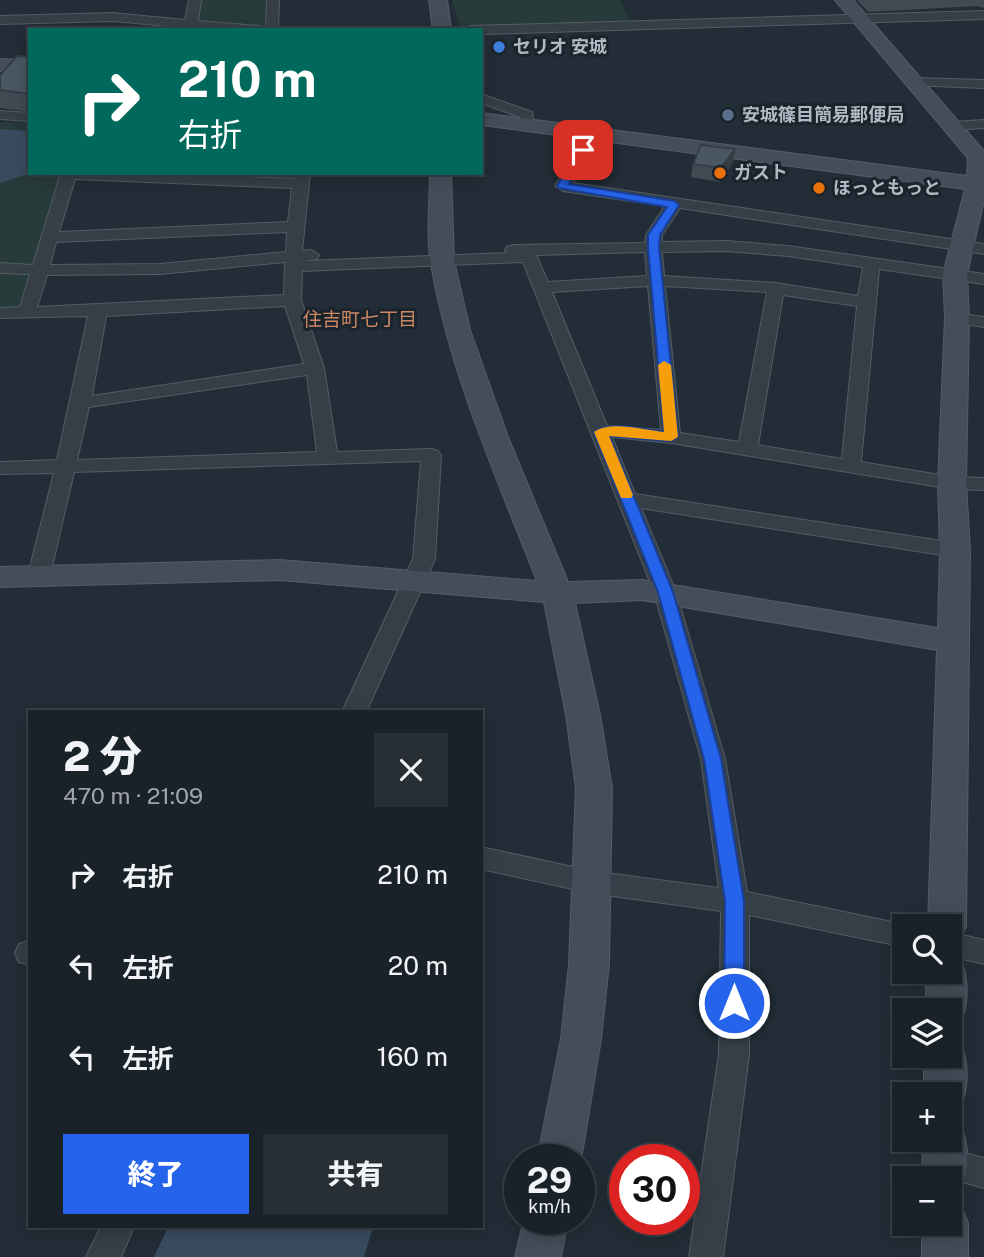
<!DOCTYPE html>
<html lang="ja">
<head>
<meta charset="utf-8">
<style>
  body { margin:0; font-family:"Public Sans","Noto Sans JP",sans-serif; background:#272f35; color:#f1f3f6; height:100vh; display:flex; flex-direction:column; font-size:26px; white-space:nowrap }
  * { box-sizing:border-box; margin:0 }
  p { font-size:23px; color:#9fa4a8 }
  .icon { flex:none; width:38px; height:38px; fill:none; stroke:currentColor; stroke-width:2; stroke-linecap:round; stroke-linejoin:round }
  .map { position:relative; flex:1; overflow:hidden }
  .panel { position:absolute; left:28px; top:710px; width:455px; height:518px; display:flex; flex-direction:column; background:#1a2229; border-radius:0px; box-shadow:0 4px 18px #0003,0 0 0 2px #383f46 }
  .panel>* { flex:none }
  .guide { position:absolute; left:28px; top:28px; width:455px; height:147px; border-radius:0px; box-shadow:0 4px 18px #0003,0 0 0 2px #383f46; background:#00695c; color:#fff; overflow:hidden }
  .fabs { position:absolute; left:892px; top:914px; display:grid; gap:14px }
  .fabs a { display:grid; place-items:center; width:70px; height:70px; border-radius:0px; background:#1a2229; box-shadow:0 4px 18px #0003,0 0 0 2px #383f46; font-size:35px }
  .speed { position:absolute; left:504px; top:1144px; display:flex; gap:14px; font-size:35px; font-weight:700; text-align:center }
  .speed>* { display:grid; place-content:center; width:91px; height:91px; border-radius:50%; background:#1a2229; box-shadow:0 4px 18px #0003,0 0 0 2px #383f46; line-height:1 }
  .speed small { font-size:18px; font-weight:400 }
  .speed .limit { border:10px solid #d22; background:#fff; color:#111 }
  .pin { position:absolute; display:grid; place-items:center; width:60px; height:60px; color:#fff; margin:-30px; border-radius:14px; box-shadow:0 4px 10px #0006 }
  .me { position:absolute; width:77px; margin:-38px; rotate:0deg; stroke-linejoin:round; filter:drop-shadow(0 0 5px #0008) }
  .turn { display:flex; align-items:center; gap:24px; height:147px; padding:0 35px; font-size:32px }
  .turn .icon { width:91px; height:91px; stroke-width:2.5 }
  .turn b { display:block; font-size:49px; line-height:60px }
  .round { display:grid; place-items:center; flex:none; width:74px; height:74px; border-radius:0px; background:#272f35 }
  .headline { display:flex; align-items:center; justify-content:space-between; height:119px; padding:0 35px }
  h1 { font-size:42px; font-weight:800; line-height:52px }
  .cta { display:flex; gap:14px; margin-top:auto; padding:14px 35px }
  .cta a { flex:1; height:80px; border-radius:0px; background:#2563eb; color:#fff; font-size:28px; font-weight:800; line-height:80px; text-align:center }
  .cta a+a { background:#272f35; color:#f1f3f6 }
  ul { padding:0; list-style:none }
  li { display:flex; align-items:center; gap:21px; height:91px; padding:0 35px }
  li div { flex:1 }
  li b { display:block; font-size:26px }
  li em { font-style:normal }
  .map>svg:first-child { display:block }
</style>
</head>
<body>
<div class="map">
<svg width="984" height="1257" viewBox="0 0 984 1257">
  <rect width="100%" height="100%" fill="#222d37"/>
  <path fill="#273b3a" d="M199,0H269L268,29L195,21Z
    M452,0H621L629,23L460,27Z
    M0,122L30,123V173H65L22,306L0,308Z"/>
  <path fill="#394c5f" d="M0,129L30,131L31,173L0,183Z
    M168,1227H373L364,1257H154Z"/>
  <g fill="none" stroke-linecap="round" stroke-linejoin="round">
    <g stroke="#535d65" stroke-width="2">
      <path id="street" d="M189,0H201L198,21L259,26L265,30H177L179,27L113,21L0,24V16L113,13L185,20Z
        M267,0H279L278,30H266Z
        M984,11V19L481,34V30H464L470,26Z
        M915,78L984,80V88L910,85V79Z
        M481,94L532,112L534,125L527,129L522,128L520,117L481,103Z
        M0,111L30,113V121L0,119Z
        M984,120V128L952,130L945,126L952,122Z
        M594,129L601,133L573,183L984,244V254L680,208L662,235V242L726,241L788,246L984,274V284L879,269L861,462L952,477L984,478V490L952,489L671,443L612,437L635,494L955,543L963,545L966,550L963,555L955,557L641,508L676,592L725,759L747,892L912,926H905V947L749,915V1054L723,1257H689L719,1054L721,911L591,893L481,869V847L591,871L719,888L701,759L654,592L523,262L302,271L301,300L324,368L337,452L431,449L438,451L441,455L435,559L366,712H342L413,559L421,461L74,472L50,575L47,580L39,582L31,580L28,575L54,473L0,474V462L57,460L88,316L0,318V308L20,307L30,274L0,273V263L33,265L61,173H157L294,179V173H310L302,251L311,250L319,255L317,259L304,261L507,253L505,250L507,247L513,245L645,243L646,235L665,206L563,191L555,186L587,133ZM75,179L292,188L288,222L59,232ZM287,232L286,252L160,264L50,265L56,242ZM726,251L788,256L863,267L858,296L776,283L664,276L662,252ZM645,252L647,276L548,282L536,255ZM285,262L284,295L37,307L47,275L160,274ZM648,286L661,430L607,426L552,292ZM665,286L767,292L739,442L680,433ZM783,295L857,306L842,459L758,445ZM285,306L304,364L92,396L106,316ZM307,375L317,452L77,460L89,407Z
        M957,313L984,317V327L951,322L948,318Z
        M950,932L984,940V964L950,956Z
        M29,941H30V965L19,962L15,953L19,944Z
        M944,1148L984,1158V1188L933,1174L928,1163L933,1152Z
        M101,1227H134L121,1257H86Z"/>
    </g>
    <g stroke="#535d65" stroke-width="2">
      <path id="secondary" d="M429,0H447L451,30H433Z
        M835,0H853L984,151V200L967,274L969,318L966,483L970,550L966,926L961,937L950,941V926H928L937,650L642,600L575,603L600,715L612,788L609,964L601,1039L581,1160L579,1164V1160H537L561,1039L569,964L576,788L566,715L544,602L279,580L0,587V567L279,560L537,581C497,478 450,374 431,264C426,235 430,202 430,173H451L454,261L470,330L508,437L568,582L642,580L938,628L940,550L938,483L945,318L943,274L965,189L481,125V113L967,176L968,158Z
        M0,59L30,60V72L0,71Z
        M950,955L960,959C969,978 969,1004 960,1023L950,1026V1010H926V971H950Z
        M950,1038L960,1042C969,1062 969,1087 960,1108L950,1112V1094H924V1055H950Z
        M950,1120L960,1124C970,1146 969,1171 960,1193L950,1197V1178H922L923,1139H950Z
        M950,1203L961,1207L968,1223V1257H922V1223H950Z
        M524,1220H568L561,1257H515Z"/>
    </g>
    <use href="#street" fill="#363f47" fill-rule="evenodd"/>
    <use href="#secondary" fill="#444e5a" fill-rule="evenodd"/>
  </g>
  <path fill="#404b54" d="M857,0H984V8L978,6L868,12Z
    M30,57V112L0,108V75Z
    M735,149L733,162L720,182L691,177L693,164Z"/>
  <path fill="#343d45" d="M735,149L733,162L720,182L721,168Z"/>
  <path fill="#4a5762" stroke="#343d45" stroke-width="2" d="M17,56L30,57V94L0,90V75Z
    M701,145L735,149L721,168L693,164Z"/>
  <path fill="#2563eb" stroke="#184099" stroke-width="2" d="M583,147L588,150L569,184L674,201L679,205L660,235L659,247L678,437L671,441L609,436L673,592L721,759L744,901V1003L741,1009L734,1012L727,1009L724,1003L725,901L704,759L658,592L594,432C610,420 645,430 664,432L648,247V235L667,207L559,188L557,186L578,150Z"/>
  <path fill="#f59e0b" d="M664,361L671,365L678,437L671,441L609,436L633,495L631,498H621L594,432C610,420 645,430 664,432L658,365Z"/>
  <circle fill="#3f7fe0" stroke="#1b242c" stroke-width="2.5" cx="499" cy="47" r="7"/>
  <circle fill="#5c6f8a" stroke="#1b242c" stroke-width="2.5" cx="728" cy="115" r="7"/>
  <g fill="#e8710a" stroke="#1b242c" stroke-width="2.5">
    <circle cx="720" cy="173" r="7"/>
    <circle cx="819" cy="188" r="7"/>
  </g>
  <g text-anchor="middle" stroke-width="6" stroke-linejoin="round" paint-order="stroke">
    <g font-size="18" font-weight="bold" fill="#b0bac4" stroke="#1b242c" text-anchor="start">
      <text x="513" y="53">セリオ 安城</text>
      <text x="742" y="121">安城篠目簡易郵便局</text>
      <text x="734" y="179">ガスト</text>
      <text x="833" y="194">ほっともっと</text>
    </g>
    <g font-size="19" fill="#cb8763" stroke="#1b242c">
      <text x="360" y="326">住吉町七丁目</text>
    </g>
  </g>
</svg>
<div class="fabs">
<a><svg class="icon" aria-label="search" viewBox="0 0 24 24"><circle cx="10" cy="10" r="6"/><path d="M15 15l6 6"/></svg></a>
<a><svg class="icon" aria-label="layers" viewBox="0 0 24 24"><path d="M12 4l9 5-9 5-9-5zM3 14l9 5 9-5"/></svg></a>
<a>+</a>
<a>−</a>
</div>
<div class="speed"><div>29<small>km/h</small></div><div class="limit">30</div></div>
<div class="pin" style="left:583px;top:150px;background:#d93025"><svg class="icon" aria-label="arrive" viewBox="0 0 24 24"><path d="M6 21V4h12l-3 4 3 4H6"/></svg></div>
<svg class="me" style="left:734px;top:1003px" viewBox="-20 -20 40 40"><circle r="17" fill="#2563eb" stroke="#fff" stroke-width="3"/><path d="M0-11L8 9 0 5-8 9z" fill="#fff"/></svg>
<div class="guide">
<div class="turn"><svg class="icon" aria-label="right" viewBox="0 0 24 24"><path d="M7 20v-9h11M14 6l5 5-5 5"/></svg><div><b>210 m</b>右折</div></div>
</div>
<section class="panel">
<div class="headline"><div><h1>2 分</h1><p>470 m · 21:09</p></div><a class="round"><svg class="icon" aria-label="close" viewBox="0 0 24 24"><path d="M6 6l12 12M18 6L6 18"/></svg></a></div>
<ul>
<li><svg class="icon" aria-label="right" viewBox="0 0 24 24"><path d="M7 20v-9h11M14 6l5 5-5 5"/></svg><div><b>右折</b></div><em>210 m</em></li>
<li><svg class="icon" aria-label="left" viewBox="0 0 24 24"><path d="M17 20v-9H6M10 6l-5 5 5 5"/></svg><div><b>左折</b></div><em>20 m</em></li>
<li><svg class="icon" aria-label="left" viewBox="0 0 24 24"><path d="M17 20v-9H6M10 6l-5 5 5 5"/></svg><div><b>左折</b></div><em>160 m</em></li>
</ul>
<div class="cta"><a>終了</a><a>共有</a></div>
</section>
</div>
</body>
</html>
